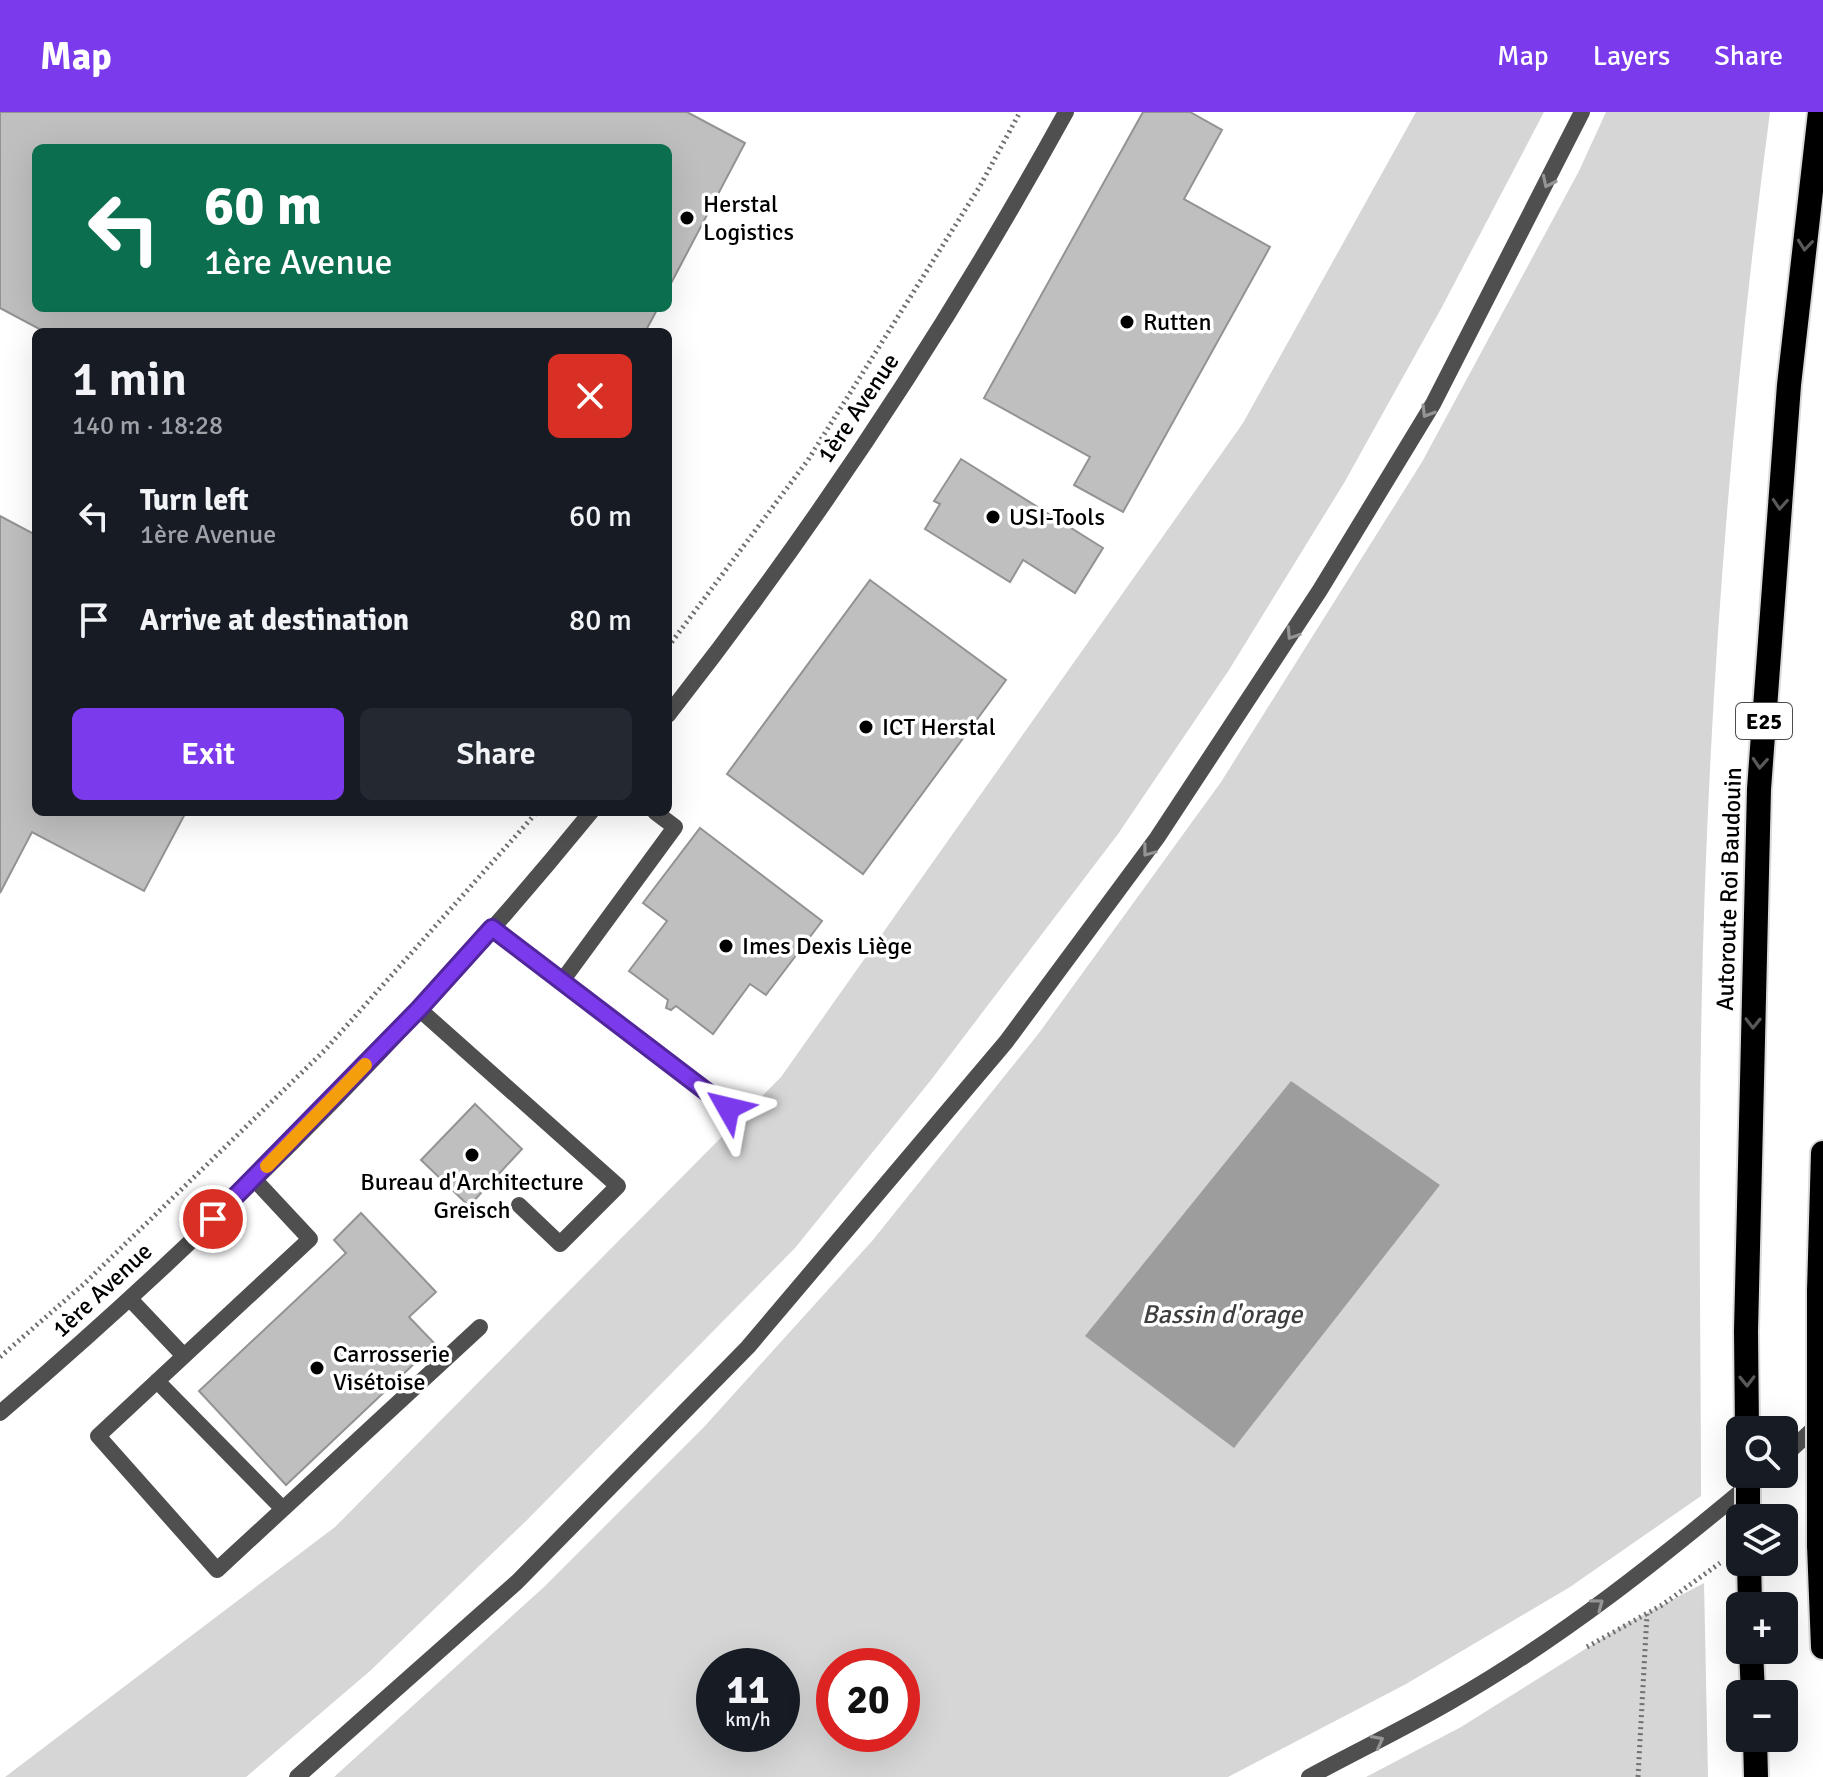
<!DOCTYPE html>
<html lang="en">
<head>
<meta charset="utf-8">
<style>
  body { margin:0; font-family:Signika,sans-serif; background:#242831; color:#f1f3f6; height:100vh; display:flex; flex-direction:column; font-size:30px; white-space:nowrap }
  * { box-sizing:border-box; margin:0 }
  p { font-size:26px; color:#9ea1a6 }
  .icon { flex:none; width:44px; height:44px; fill:none; stroke:currentColor; stroke-width:2; stroke-linecap:round; stroke-linejoin:round }
  .map { position:relative; flex:1; overflow:hidden }
  .drawer { position:absolute; left:32px; top:216px; width:640px; height:488px; display:flex; flex-direction:column; background:#171b24; border-radius:12px; box-shadow:0 8px 32px #0002 }
  .drawer>* { flex:none }
  .banner { position:absolute; left:32px; top:32px; width:640px; height:168px; border-radius:12px; box-shadow:0 8px 32px #0002; background:#0b6e4f; color:#fff; overflow:hidden }
  .tools { position:absolute; left:1726px; top:1304px; display:grid; gap:16px }
  .tools a { display:grid; place-items:center; width:72px; height:72px; border-radius:12px; background:#171b24; box-shadow:0 8px 32px #0002; font-size:40px }
  .speed { position:absolute; left:696px; top:1536px; display:flex; gap:16px; font-size:40px; font-weight:700; text-align:center }
  .speed>* { display:grid; place-content:center; width:104px; height:104px; border-radius:50%; background:#171b24; box-shadow:0 8px 32px #0002; line-height:1 }
  .speed small { font-size:20px; font-weight:400 }
  .speed .limit { border:12px solid #d22; background:#fff; color:#111 }
  .pin { position:absolute; display:grid; place-items:center; width:68px; height:68px; color:#fff; margin:-34px; border:4px solid #fff; border-radius:50%; box-shadow:0 2px 8px #0007 }
  .me { position:absolute; width:88px; margin:-44px; rotate:307deg; stroke-linejoin:round; filter:drop-shadow(0 0 6px #0008) }
  .turn { display:flex; align-items:center; gap:28px; height:168px; padding:0 40px; font-size:36px }
  .turn .icon { width:104px; height:104px; stroke-width:2.5 }
  .turn b { display:block; font-size:56px; line-height:68px }
  .round { display:grid; place-items:center; flex:none; width:84px; height:84px; border-radius:12px; background:#242831 }
  .summary { display:flex; align-items:center; justify-content:space-between; height:136px; padding:0 40px }
  h1 { font-size:48px; font-weight:600; line-height:60px }
  .primary-button { display:flex; gap:16px; margin-top:auto; padding:16px 40px }
  .primary-button a { flex:1; height:92px; border-radius:12px; background:#7c3aed; color:#fff; font-size:32px; font-weight:600; line-height:92px; text-align:center }
  .primary-button a+a { background:#242831; color:#f1f3f6 }
  ul { padding:0; list-style:none }
  li { display:flex; align-items:center; gap:24px; height:104px; padding:0 40px }
  li div { flex:1 }
  li b { display:block; font-size:30px }
  li em { font-style:normal }
  header { display:flex; align-items:center; gap:48px; box-sizing:border-box; height:112px; padding:0 40px; background:#7c3aed; color:#fff }
  header strong { font-size:38px }
  nav { display:flex; gap:44px; margin-inline-start:auto; font-size:28px }
  .map>svg:first-child { display:block }
</style>
</head>
<body>
<header>
<strong>Map</strong>
<nav><a>Map</a><a>Layers</a><a>Share</a></nav>
</header>
<div class="map">
<svg width="1823" height="1665" viewBox="0 0 1823 1665">
  <rect width="100%" height="100%" fill="#fff"/>
  <path fill="#d6d6d6" fill-rule="evenodd" d="M1416,0H1544L1442,195L1344,371L1229,558L1118,722L931,968L795,1136L527,1408L370,1559L246,1665H5L335,1415L781,965L1243,311Z
    M1606,0H1770C1725,340 1701,686 1700,1029C1699,1147 1701,1266 1701,1384L1570,1475L1406,1572L1228,1665H334L544,1475L704,1315L872,1129L1039,921L1221,670L1422,350L1579,59ZM714,1554H782V1622H714ZM834,1554H902V1622H834Z
    M1704,1471L1708,1665H1366L1461,1615L1622,1514Z"/>
  <path fill="#9d9d9d" d="M1291,969L1440,1073L1234,1336L1085,1224Z"/>
  <path fill="#bfbfbf" stroke="#939393" stroke-width="2" d="M0,0H687L745,31L668,177V36H36V196H658L645,220H45L0,196Z
    M1143,0H1190L1222,18L1184,87L1270,135L1123,400L1074,373L1090,345L984,286Z
    M961,347L1103,436L1075,481L1023,448L1010,470L925,417L940,392L934,389Z
    M0,404L36,423V700H186L144,779L32,720L0,781Z
    M870,468L1006,568L863,762L727,662Z
    M700,716L822,809L766,883L750,872L713,922L676,894L671,898L666,896L668,888L629,859L667,809L643,791Z
    M475,992L522,1037L469,1094L421,1048Z
    M361,1101L436,1180L409,1205L435,1232L286,1373L199,1279L346,1141L334,1128Z"/>
  <g fill="none" stroke-linecap="round" stroke-linejoin="round">
    <g stroke="#dbdbdb" stroke-width="28">
      <path id="motorway" d="M1819,1179L1823,1041
        M1747,1318L1746,1219L1759,677L1789,273L1820,0
        M1819,1433L1823,1535
        M1749,1450L1750,1494
        M1751,1538L1753,1582
        M1755,1626L1756,1665"/>
    </g>
    <path stroke="#717171" stroke-width="5" stroke-dasharray="2 4" stroke-linecap="butt" d="M668,535L808,348L980,74L1020,0
      M0,1245L85,1171L325,938L537,700
      M1587,1535L1662,1493L1720,1451
      M1638,1665L1647,1502"/>
    <path stroke="#4f4f4f" stroke-width="16" d="M492,816L728,996
      M562,869L675,715L655,700
      M419,897L618,1074L560,1132L519,1093
      M130,1187L184,1244L310,1127L254,1067
      M184,1244L98,1324L217,1458L480,1215
      M157,1269L283,1397
      M1784,1344L1821,1310
      M297,1665L517,1470L748,1235L1006,930L1157,726L1320,478L1433,292L1582,0
      M1309,1665C1355,1640 1403,1617 1448,1591C1561,1527 1663,1445 1762,1362"/>
    <path stroke="#4f4f4f" stroke-width="16" d="M668,603C816,414 950,211 1066,0
      M0,1301C213,1119 414,917 591,700"/>
    <use href="#motorway" stroke="#000" stroke-width="24"/>
    <g stroke="#dbdbdb" stroke-width="28" stroke-linecap="butt">
      <path id="motorway-bridge" d="M1819,1179V1433
        M1748,1362V1406"/>
    </g>
    <use href="#motorway-bridge" stroke="#000" stroke-width="24"/>
  </g>
  <defs><path id="oneway-chevron" d="M-2-3.5L2.5 0L-2 3.5" fill="none" stroke-width="1.6" stroke-linecap="round" stroke-linejoin="round" transform="scale(2)"/></defs>
  <g stroke="#959595">
    <use href="#oneway-chevron" transform="translate(1548 70) rotate(116)"/>
    <use href="#oneway-chevron" transform="translate(1427 300) rotate(121)"/>
    <use href="#oneway-chevron" transform="translate(1292 522) rotate(123)"/>
    <use href="#oneway-chevron" transform="translate(1148 739) rotate(127)"/>
    <use href="#oneway-chevron" transform="translate(1598 1492) rotate(-37)"/>
    <use href="#oneway-chevron" transform="translate(1378 1629) rotate(-28)"/>
  </g>
  <g stroke="#595959">
    <use href="#oneway-chevron" transform="translate(1805 133) rotate(96)"/>
    <use href="#oneway-chevron" transform="translate(1780 392) rotate(94)"/>
    <use href="#oneway-chevron" transform="translate(1760 651) rotate(94)"/>
    <use href="#oneway-chevron" transform="translate(1753 911) rotate(91)"/>
    <use href="#oneway-chevron" transform="translate(1747 1269) rotate(89)"/>
  </g>
  <g fill="none" stroke-linecap="round" stroke-linejoin="round">
    <g stroke="#51269a" stroke-width="20">
      <path id="route" d="M213,1107L419,897L492,816L728,996"/>
    </g>
    <use href="#route" stroke="#7c3aed" stroke-width="14"/>
    <path stroke="#f59e0b" stroke-width="14" d="M267,1054L365,953"/>
  </g>
  <g fill="#000" stroke="#fff" stroke-width="3">
    <circle cx="687" cy="106" r="8"/>
    <circle cx="1127" cy="210" r="8"/>
    <circle cx="993" cy="405" r="8"/>
    <circle cx="866" cy="615" r="8"/>
    <circle cx="726" cy="834" r="8"/>
    <circle cx="472" cy="1043" r="8"/>
    <circle cx="317" cy="1256" r="8"/>
  </g>
  <g text-anchor="middle" stroke-width="7" stroke-linejoin="round" paint-order="stroke">
    <rect fill="#fff" stroke="#4c4c4c" stroke-width="2" x="1736" y="591" width="56" height="36" rx="6"/>
    <g font-size="22" font-weight="bold" fill="#000">
      <text x="1764" y="617">E25</text>
    </g>
    <g font-size="24" fill="#000" stroke="#fff" text-anchor="start">
      <text x="703" y="100">Herstal<tspan x="703" dy="28">Logistics</tspan></text>
      <text x="1143" y="218">Rutten</text>
      <text x="1009" y="413">USI-Tools</text>
      <text x="882" y="623">ICT Herstal</text>
      <text x="742" y="842">Imes Dexis Liège</text>
      <text x="472" y="1078" text-anchor="middle">Bureau d'Architecture<tspan x="472" dy="28">Greisch</tspan></text>
      <text x="333" y="1250">Carrosserie<tspan x="333" dy="28">Visétoise</tspan></text>
    </g>
    <g font-size="24" fill="#000" stroke="#fff">
      <text transform="translate(858 296) rotate(-56)" y="8">1ère Avenue</text>
      <text transform="translate(1729 777) rotate(-88)" y="8">Autoroute Roi Baudouin</text>
      <text transform="translate(102 1178) rotate(-43)" y="8">1ère Avenue</text>
    </g>
    <g font-size="26" font-style="italic" fill="#3e3e3e" stroke="#fff">
      <text x="1222" y="1211">Bassin d'orage</text>
    </g>
  </g>
</svg>
<div class="tools">
<a><svg class="icon" aria-label="search" viewBox="0 0 24 24"><circle cx="10" cy="10" r="6"/><path d="M15 15l6 6"/></svg></a>
<a><svg class="icon" aria-label="layers" viewBox="0 0 24 24"><path d="M12 4l9 5-9 5-9-5zM3 14l9 5 9-5"/></svg></a>
<a>+</a>
<a>−</a>
</div>
<div class="speed"><div>11<small>km/h</small></div><div class="limit">20</div></div>
<div class="pin" style="left:213px;top:1107px;background:#d93025"><svg class="icon" aria-label="arrive" viewBox="0 0 24 24"><path d="M6 21V4h12l-3 4 3 4H6"/></svg></div>
<svg class="me" style="left:728px;top:996px" viewBox="-20 -20 40 40"><path d="M0-17L14 15 0 8-14 15z" fill="#7c3aed" stroke="#fff" stroke-width="4"/></svg>
<div class="banner">
<div class="turn"><svg class="icon" aria-label="left" viewBox="0 0 24 24"><path d="M17 20v-9H6M10 6l-5 5 5 5"/></svg><div><b>60 m</b>1ère Avenue</div></div>
</div>
<section class="drawer">
<div class="summary"><div><h1>1 min</h1><p>140 m · 18:28</p></div><a class="round" style="background:#d93025;color:#fff"><svg class="icon" aria-label="close" viewBox="0 0 24 24"><path d="M6 6l12 12M18 6L6 18"/></svg></a></div>
<ul>
<li><svg class="icon" aria-label="left" viewBox="0 0 24 24"><path d="M17 20v-9H6M10 6l-5 5 5 5"/></svg><div><b>Turn left</b><p>1ère Avenue</p></div><em>60 m</em></li>
<li><svg class="icon" aria-label="arrive" viewBox="0 0 24 24"><path d="M6 21V4h12l-3 4 3 4H6"/></svg><div><b>Arrive at destination</b></div><em>80 m</em></li>
</ul>
<div class="primary-button"><a>Exit</a><a>Share</a></div>
</section>
</div>
</body>
</html>
